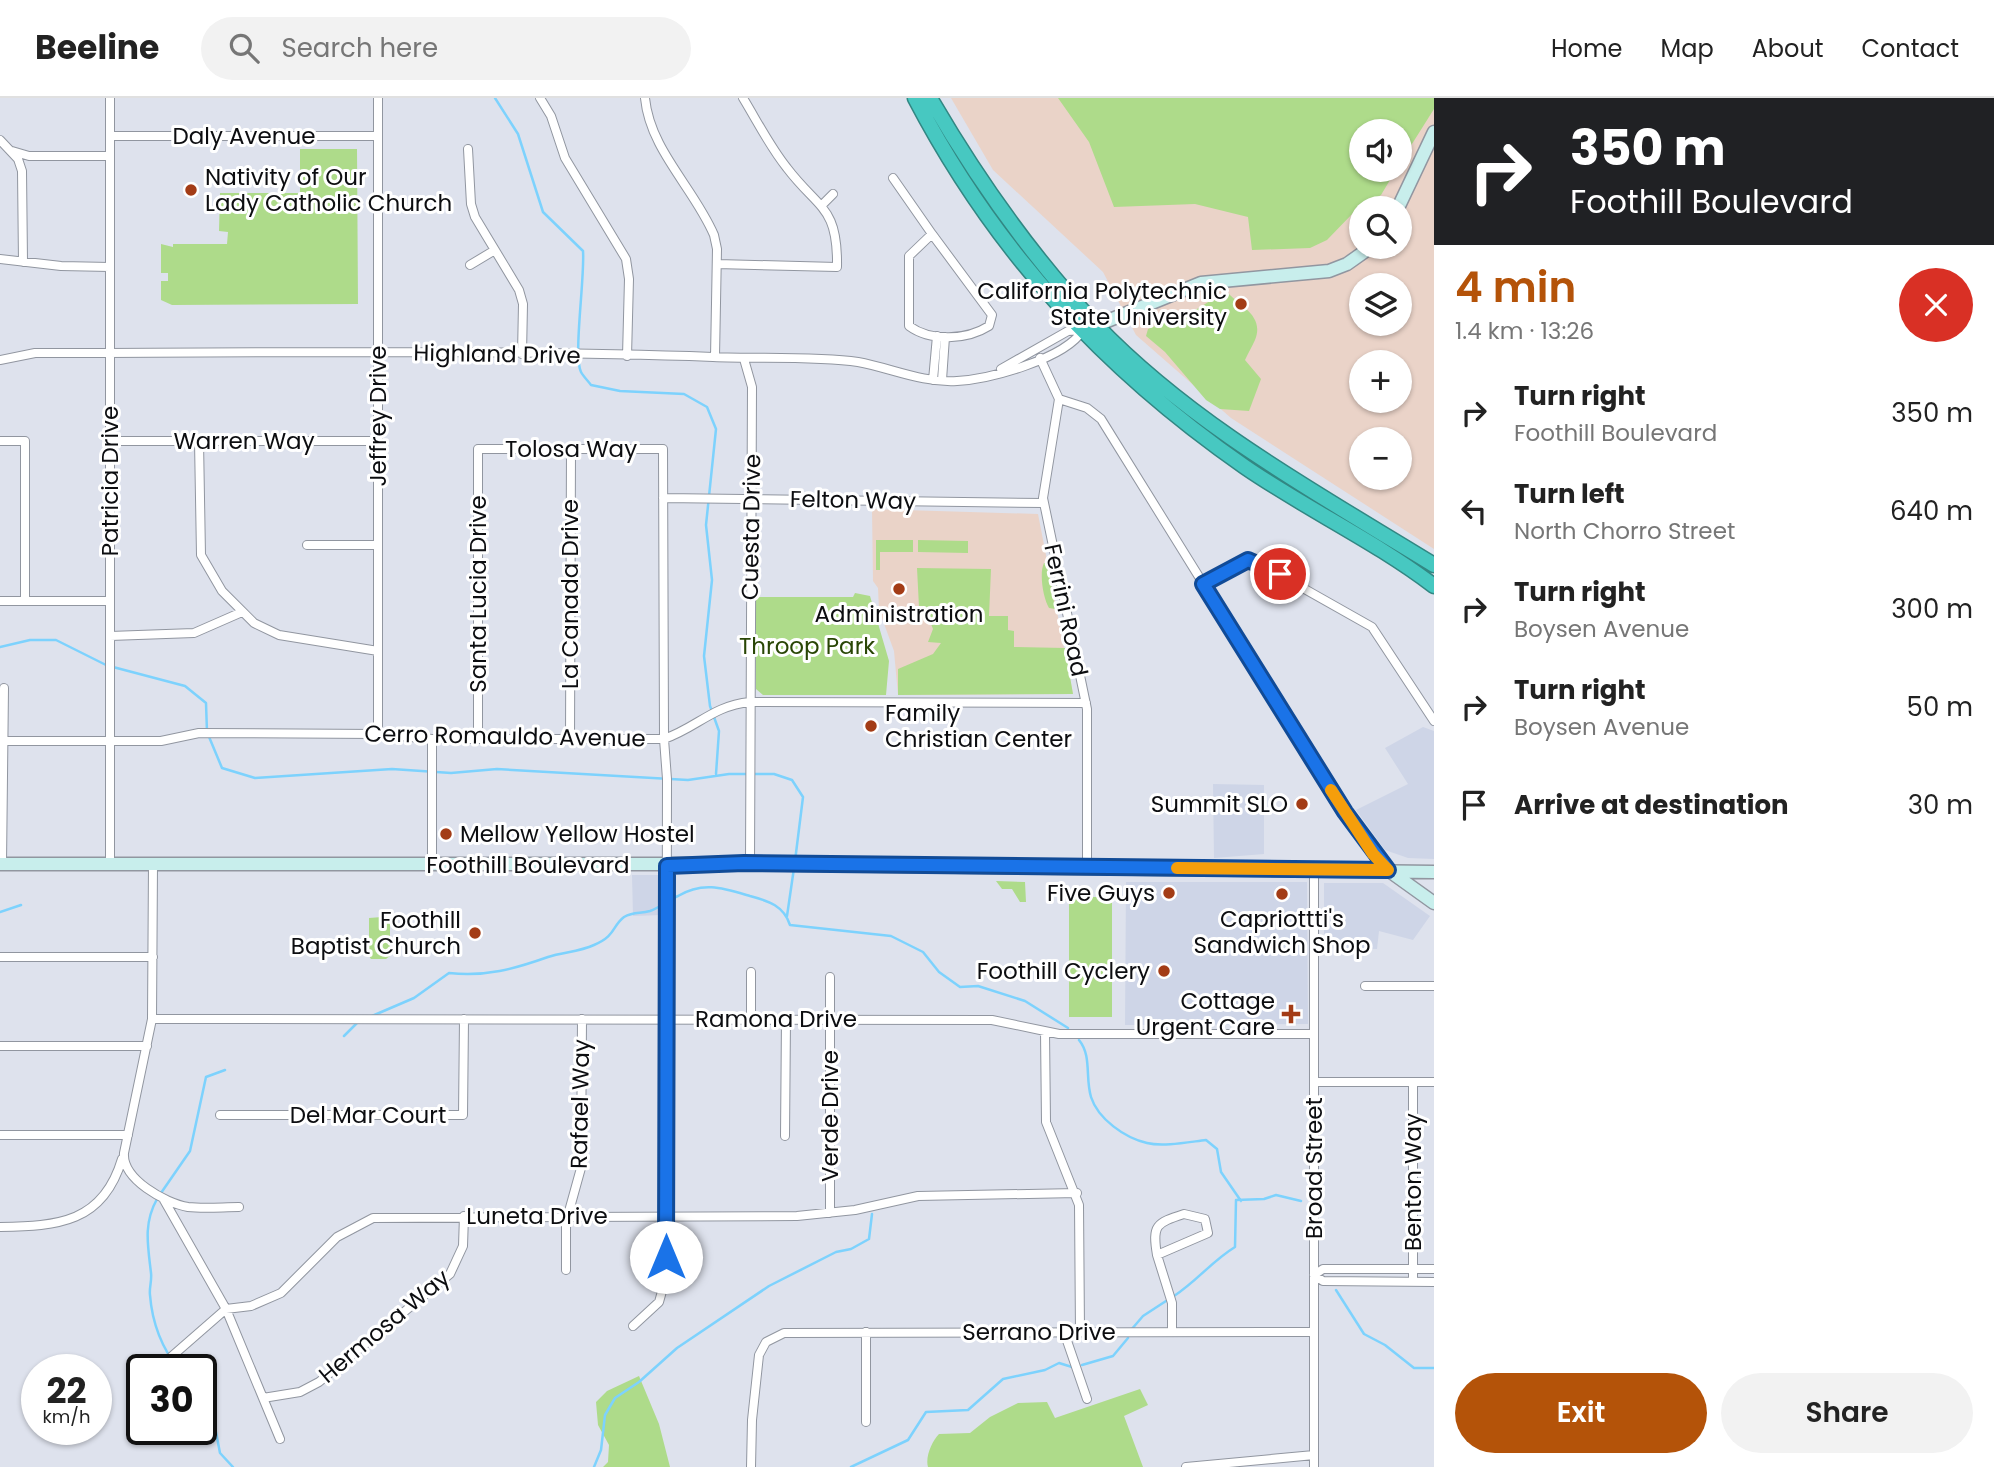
<!DOCTYPE html>
<html lang="en">
<head>
<meta charset="utf-8">
<style>
  body { margin:0; font-family:Poppins,sans-serif; background:#f2f2f2; color:#222; height:100vh; display:flex; flex-direction:column; font-size:26px; white-space:nowrap }
  * { box-sizing:border-box; margin:0 }
  p { font-size:23px; color:#767676 }
  .icon { flex:none; width:38px; height:38px; fill:none; stroke:currentColor; stroke-width:2; stroke-linecap:round; stroke-linejoin:round }
  .map { position:relative; flex:1; overflow:hidden }
  .side { display:flex; flex-direction:column; background:#fff; width:560px }
  .side>* { flex:none }
  .top-card { background:#202124; color:#fff; overflow:hidden }
  .fabs { position:absolute; left:1349px; top:21px; display:grid; gap:14px }
  .fabs a { display:grid; place-items:center; width:63px; height:63px; border-radius:50%; background:#fff; box-shadow:0 2px 5px #0004; font-size:35px }
  .speed { position:absolute; left:21px; top:1256px; display:flex; gap:14px; font-size:35px; font-weight:700; text-align:center }
  .speed>* { display:grid; place-content:center; width:91px; height:91px; border-radius:50%; background:#fff; box-shadow:0 2px 5px #0004; line-height:1 }
  .speed small { font-size:18px; font-weight:400 }
  .speed .limit { border:4px solid #111; border-radius:10px; background:#fff; color:#111 }
  .pin { position:absolute; display:grid; place-items:center; width:60px; height:60px; color:#fff; margin:-30px; border:4px solid #fff; border-radius:50%; box-shadow:0 2px 7px #0007 }
  .me { position:absolute; width:77px; margin:-38px; rotate:0deg; stroke-linejoin:round; filter:drop-shadow(0 0 5px #0008) }
  .turn { display:flex; align-items:center; gap:24px; height:147px; padding:0 21px; font-size:32px }
  .turn .icon { width:91px; height:91px; stroke-width:2.5 }
  .turn b { display:block; font-size:49px; line-height:60px }
  .round { display:grid; place-items:center; flex:none; width:74px; height:74px; border-radius:37px; background:#f2f2f2 }
  .head { display:flex; align-items:center; justify-content:space-between; height:119px; padding:0 21px }
  h1 { font-size:42px; font-weight:600; line-height:52px; color:#b45309 }
  .primary-button { display:flex; gap:14px; margin-top:auto; padding:14px 21px }
  .primary-button a { flex:1; height:80px; border-radius:42px; background:#b45309; color:#fff; font-size:28px; font-weight:600; line-height:80px; text-align:center }
  .primary-button a+a { background:#f2f2f2; color:#222 }
  ul { padding:0; list-style:none }
  li { display:flex; align-items:center; gap:21px; height:98px; padding:0 21px }
  li div { flex:1 }
  li b { display:block; font-size:26px }
  li em { font-style:normal }
  header { display:flex; align-items:center; gap:42px; box-sizing:border-box; height:98px; padding:0 35px; background:#fff; border-bottom:2px solid #e0e0e0 }
  header strong { font-size:33px }
  nav { display:flex; gap:38px; margin-inline-start:auto; font-size:24px }
  .search { width:490px; height:63px; background:#f2f2f2; display:flex; align-items:center; gap:18px; box-sizing:border-box; padding:0 24px; border-radius:38px; color:#767676; font-size:26px }
  main { display:flex; flex:1; min-height:0 }
  .map>svg:first-child { display:block }
</style>
</head>
<body>
<header>
<strong>Beeline</strong>
<div class="search"><svg class="icon" aria-label="search" viewBox="0 0 24 24"><circle cx="10" cy="10" r="6"/><path d="M15 15l6 6"/></svg>Search here</div>
<nav><a>Home</a><a>Map</a><a>About</a><a>Contact</a></nav>
</header>
<main>
<div class="map">
<svg width="1434" height="1369" viewBox="0 0 1434 1369">
  <rect width="100%" height="100%" fill="#dee2ed"/>
  <path fill="#ced5e7" d="M1423,629L1434,633V761L1408,760L1385,752L1356,712L1408,686L1385,650Z
    M1213,686L1264,687V756L1214,760Z
    M632,777H661L662,817L633,818Z
    M1126,784H1307L1308,926L1125,927Z
    M1324,785H1383L1430,818L1413,842L1379,833L1377,851L1324,850Z"/>
  <path fill="#ead3c8" fill-rule="evenodd" d="M951,0H1434V451L1231,320L1136,237L1103,174L993,72ZM1362,33H1400V72H1362ZM1362,110H1400V149H1362ZM1362,187H1400V226H1362ZM1362,264H1400V303H1362ZM1362,341H1400V380H1362Z
    M872,411L1038,416L1073,596L898,597L894,553L879,512L878,490L873,483Z"/>
  <path fill="#aedb8a" d="M1058,0H1434V11L1400,65V33H1362V72H1396L1381,97L1355,113L1327,142L1310,150L1252,152L1248,119L1195,106L1114,109L1089,44Z
    M300,51H357L358,206L172,207L161,202V183H168V175H161V146L173,149V146H227L228,134L219,133L220,95H300Z
    M1226,193C1239,208 1265,217 1255,242C1252,249 1248,255 1245,262L1261,281L1249,313L1220,311L1206,302L1165,254L1146,238L1148,231L1197,211Z
    M876,442H913V454H880V472H876Z
    M918,442L968,443V455L918,454Z
    M1044,465H1048L1055,511L1049,510C1043,500 1039,475 1044,465Z
    M917,470L991,471L989,518H1008V532L1014,533V549L1065,550L1073,596L898,597V571L933,556L941,545L928,544L933,531L924,508L919,509Z
    M855,495L870,498L889,563L886,597H763L756,591L755,499H853Z
    M996,783L1025,784L1026,804H1020L1012,791H1002Z
    M1069,799H1112V919H1069Z
    M382,819L390,821V858L386,861H371L369,858V820Z
    M639,1278L659,1326L670,1369H603L608,1364L609,1347L598,1327L596,1304L607,1293Z
    M1140,1291L1148,1307L1124,1318L1143,1369H928C925,1359 932,1343 939,1336L970,1335L990,1319L1018,1305L1047,1304L1055,1320Z"/>
  <g fill="none" stroke-linecap="round" stroke-linejoin="round">
    <path stroke="#7dd2fd" stroke-width="2.5" d="M495,0L518,36L543,114L583,153C585,180 573,258 581,274C583,278 588,283 591,287L620,293L684,296L707,309L716,331L706,427L712,482L704,558L710,608L719,633L716,676
      M0,549L30,542H56L106,567
      M113,569L185,588L206,605L207,634L222,670L255,680L392,671L451,675L497,671L688,682L729,676H774L792,682L803,699L795,763
      M0,814L21,807
      M787,818L794,770
      M372,918L414,900L449,875C486,879 514,871 548,859C563,854 579,854 594,847C616,838 612,828 624,819C634,813 640,816 650,813C659,810 669,802 678,798C703,783 723,790 750,798C769,803 784,808 790,827L891,838L923,854L939,874L960,889L978,888L1025,903L1068,930
      M344,938L357,925
      M1079,942C1092,958 1085,979 1091,999C1098,1021 1125,1040 1147,1045C1163,1049 1189,1044 1206,1042L1217,1051L1221,1074L1241,1103
      M161,1095L190,1053L206,979L225,972
      M157,1101C143,1126 148,1148 151,1175C152,1183 149,1190 150,1197C152,1224 162,1252 180,1272
      M1336,1192L1364,1236L1385,1247L1414,1270H1434
      M1174,1198C1197,1183 1212,1163 1235,1149L1236,1102L1264,1101L1276,1097L1301,1103
      M1131,1232L1143,1218L1166,1203
      M1082,1267L1113,1258L1128,1240
      M201,1298L215,1329L220,1355L233,1369
      M594,1369L601,1352L605,1317L615,1300L639,1284L677,1250L769,1188L836,1154L851,1151L869,1141L872,1116
      M851,1369L908,1342L926,1314L968,1312L1003,1281L1045,1272L1059,1265L1072,1269"/>
    <g stroke="#9196a0" stroke-width="10">
      <path id="street" d="M110,0V766
        M540,0L551,18L565,60L626,161L629,181L627,258
        M645,0C650,52 694,90 714,137L717,151L715,259
        M110,38H378
        M0,42L18,61L22,73L23,164
        M468,51L471,106L475,119L519,192L523,206L522,256
        M12,53L29,58H110
        M893,80L932,136
        M822,107L833,96
        M932,136L992,217L989,228C967,242 931,244 909,228V158Z
        M0,161L61,168L110,169
        M717,166L837,169C838,108 819,112 787,70C770,49 757,23 743,0
        M470,167L495,152
        M1040,260L1059,301L1043,400L1087,611V769
        M744,261L752,289L750,766
        M0,262L35,255C261,255 487,251 713,259C757,261 816,258 858,264C891,270 922,285 957,283C990,281 1065,261 1083,232
        M1001,271L1068,233L1083,232
        M933,282L937,238
        M942,282L945,239
        M1059,301L1087,310L1101,321L1345,714L1388,771
        M0,343H25V503
        M110,343H378
        M199,343L201,457L222,493L254,525L279,537L378,553
        M663,400L1044,405
        M307,447H378
        M1203,486L1245,463H1255L1372,529L1434,623
        M0,503H110
        M110,538L194,535L242,514
        M378,636V0
        M478,641V351H663L664,641L667,681L666,1179L659,1204L633,1228
        M570,642L571,351
        M0,643H161L199,635L378,636L432,641H664C698,629 712,608 750,604L1086,605
        M2,766L4,590
        M153,766L152,921L124,1055C122,1081 165,1105 188,1109C205,1111 223,1109 239,1109
        M432,766V641
        M0,859H153
        M1365,888H1434
        M152,921L992,922L1059,936H1314
        M751,921V874
        M1045,934L1046,1024L1079,1107L1080,1234
        M0,948H147
        M1314,984H1434
        M1413,984V1184
        M220,1017H463L464,921
        M0,1037H128
        M785,1038L786,921
        M164,1102L226,1211L280,1341
        M830,1115V879
        M1184,1116L1205,1121L1208,1135L1157,1157C1152,1127 1156,1125 1184,1116Z
        M0,1129C58,1128 103,1125 122,1061
        M1157,1157L1172,1205V1232
        M1434,1171H1323L1314,1177L1323,1183L1434,1184
        M566,1172V1124L581,1070L582,921
        M866,1234V1324
        M1064,1234L1087,1301
        M171,1259L226,1211L251,1208L281,1195L337,1139L373,1120L797,1118L855,1112L918,1098L1077,1095
        M263,1300L300,1294L319,1284L450,1176L463,1148L464,1118
        M751,1369L752,1322L759,1257L766,1244L784,1235L1314,1234
        M1186,1369L1314,1357
        M1314,1369V771"/>
    </g>
    <g stroke="#9196a0" stroke-width="15">
      <path id="secondary" d="M1398,110L1434,34
        M1090,230L1201,185L1329,173L1347,166L1371,149
        M0,766H744L1434,774
        M1388,772L1434,805"/>
    </g>
    <g stroke="#328783" stroke-width="17">
      <path id="highway" d="M915,0C995,153 1104,271 1245,369C1306,411 1375,443 1434,488
        M930,0C977,81 1032,159 1096,227C1192,327 1317,395 1434,467"/>
    </g>
    <use href="#street" stroke="#fff" stroke-width="8"/>
    <use href="#secondary" stroke="#c8eeec" stroke-width="12"/>
    <use href="#highway" stroke="#47c8c1" stroke-width="14"/>
  </g>
  <g fill="none" stroke-linecap="round" stroke-linejoin="round">
    <g stroke="#114b97" stroke-width="18">
      <path id="route" d="M666,1159L667,768L744,765L1388,772L1345,714L1203,486L1248,462L1280,476"/>
    </g>
    <use href="#route" stroke="#1a73e8" stroke-width="12"/>
    <path stroke="#f59e0b" stroke-width="12" d="M1177,770L1388,772L1373,756L1331,692"/>
  </g>
  <g fill="#a33c16" stroke="#fff" stroke-width="2.5">
    <circle cx="191" cy="92" r="7"/>
    <circle cx="1241" cy="206" r="7"/>
    <circle cx="899" cy="491" r="7"/>
    <circle cx="871" cy="628" r="7"/>
    <circle cx="1302" cy="706" r="7"/>
    <circle cx="446" cy="736" r="7"/>
    <circle cx="1169" cy="795" r="7"/>
    <circle cx="1282" cy="796" r="7"/>
    <circle cx="475" cy="835" r="7"/>
    <circle cx="1164" cy="873" r="7"/>
    <path d="M1287.5 905.5h7v7h7v7h-7v7h-7v-7h-7v-7h7z"/>
  </g>
  <g text-anchor="middle" stroke-width="6" stroke-linejoin="round" paint-order="stroke">
    <g font-size="23" fill="#0c0d10" stroke="#fff">
      <text x="244" y="46">Daly Avenue</text>
      <text transform="translate(497 256) rotate(1)" y="8">Highland Drive</text>
      <text transform="translate(378 318) rotate(-90)" y="8">Jeffrey Drive</text>
      <text x="244" y="351">Warren Way</text>
      <text x="571" y="359">Tolosa Way</text>
      <text transform="translate(110 383) rotate(-90)" y="8">Patricia Drive</text>
      <text transform="translate(853 402) rotate(1)" y="8">Felton Way</text>
      <text transform="translate(751 429) rotate(-89)" y="8">Cuesta Drive</text>
      <text transform="translate(478 496) rotate(-90)" y="8">Santa Lucia Drive</text>
      <text transform="translate(570 496) rotate(-90)" y="8">La Canada Drive</text>
      <text transform="translate(1066 512) rotate(78)" y="8">Ferrini Road</text>
      <text transform="translate(505 638) rotate(1)" y="8">Cerro Romauldo Avenue</text>
      <text x="528" y="775">Foothill Boulevard</text>
      <text x="776" y="929">Ramona Drive</text>
      <text transform="translate(580 1006) rotate(-89)" y="8">Rafael Way</text>
      <text x="368" y="1025">Del Mar Court</text>
      <text transform="translate(830 1018) rotate(-90)" y="8">Verde Drive</text>
      <text transform="translate(1314 1070) rotate(-90)" y="8">Broad Street</text>
      <text transform="translate(1413 1084) rotate(-90)" y="8">Benton Way</text>
      <text x="537" y="1126">Luneta Drive</text>
      <text transform="translate(384 1228) rotate(-40)" y="8">Hermosa Way</text>
      <text x="1039" y="1242">Serrano Drive</text>
    </g>
    <g font-size="23" fill="#0c0d10" stroke="#fff" text-anchor="end">
      <text x="205" y="87" text-anchor="start">Nativity of Our<tspan x="205" dy="26">Lady Catholic Church</tspan></text>
      <text x="1227" y="201">California Polytechnic<tspan x="1227" dy="26">State University</tspan></text>
      <text x="899" y="524" text-anchor="middle">Administration</text>
      <text x="885" y="623" text-anchor="start">Family<tspan x="885" dy="26">Christian Center</tspan></text>
      <text x="1288" y="714">Summit SLO</text>
      <text x="460" y="744" text-anchor="start">Mellow Yellow Hostel</text>
      <text x="1155" y="803">Five Guys</text>
      <text x="1282" y="829" text-anchor="middle">Capriottti's<tspan x="1282" dy="26">Sandwich Shop</tspan></text>
      <text x="461" y="830">Foothill<tspan x="461" dy="26">Baptist Church</tspan></text>
      <text x="1150" y="881">Foothill Cyclery</text>
      <text x="1275" y="911">Cottage<tspan x="1275" dy="26">Urgent Care</tspan></text>
    </g>
    <g font-size="23" fill="#294605" stroke="#fff">
      <text x="807" y="556">Throop Park</text>
    </g>
  </g>
</svg>
<div class="fabs">
<a><svg class="icon" aria-label="sound" viewBox="0 0 24 24"><path d="M4 9h4l5-4v14l-5-4H4zM17 9q2 3 0 6"/></svg></a>
<a><svg class="icon" aria-label="search" viewBox="0 0 24 24"><circle cx="10" cy="10" r="6"/><path d="M15 15l6 6"/></svg></a>
<a><svg class="icon" aria-label="layers" viewBox="0 0 24 24"><path d="M12 4l9 5-9 5-9-5zM3 14l9 5 9-5"/></svg></a>
<a>+</a>
<a>−</a>
</div>
<div class="speed"><div>22<small>km/h</small></div><div class="limit">30</div></div>
<div class="pin" style="left:1280px;top:476px;background:#d93025"><svg class="icon" aria-label="arrive" viewBox="0 0 24 24"><path d="M6 21V4h12l-3 4 3 4H6"/></svg></div>
<svg class="me" style="left:666px;top:1159px" viewBox="-20 -20 40 40"><circle r="19" fill="#fff"/><path d="M0-13L10 11 0 6-10 11z" fill="#1a73e8"/></svg>
</div>
<section class="side">
<div class="top-card">
<div class="turn"><svg class="icon" aria-label="right" viewBox="0 0 24 24"><path d="M7 20v-9h11M14 6l5 5-5 5"/></svg><div><b>350 m</b>Foothill Boulevard</div></div>
</div>
<div class="head"><div><h1>4 min</h1><p>1.4 km · 13:26</p></div><a class="round" style="background:#d93025;color:#fff"><svg class="icon" aria-label="close" viewBox="0 0 24 24"><path d="M6 6l12 12M18 6L6 18"/></svg></a></div>
<ul>
<li><svg class="icon" aria-label="right" viewBox="0 0 24 24"><path d="M7 20v-9h11M14 6l5 5-5 5"/></svg><div><b>Turn right</b><p>Foothill Boulevard</p></div><em>350 m</em></li>
<li><svg class="icon" aria-label="left" viewBox="0 0 24 24"><path d="M17 20v-9H6M10 6l-5 5 5 5"/></svg><div><b>Turn left</b><p>North Chorro Street</p></div><em>640 m</em></li>
<li><svg class="icon" aria-label="right" viewBox="0 0 24 24"><path d="M7 20v-9h11M14 6l5 5-5 5"/></svg><div><b>Turn right</b><p>Boysen Avenue</p></div><em>300 m</em></li>
<li><svg class="icon" aria-label="right" viewBox="0 0 24 24"><path d="M7 20v-9h11M14 6l5 5-5 5"/></svg><div><b>Turn right</b><p>Boysen Avenue</p></div><em>50 m</em></li>
<li><svg class="icon" aria-label="arrive" viewBox="0 0 24 24"><path d="M6 21V4h12l-3 4 3 4H6"/></svg><div><b>Arrive at destination</b></div><em>30 m</em></li>
</ul>
<div class="primary-button"><a>Exit</a><a>Share</a></div>
</section>
</main>
</body>
</html>
